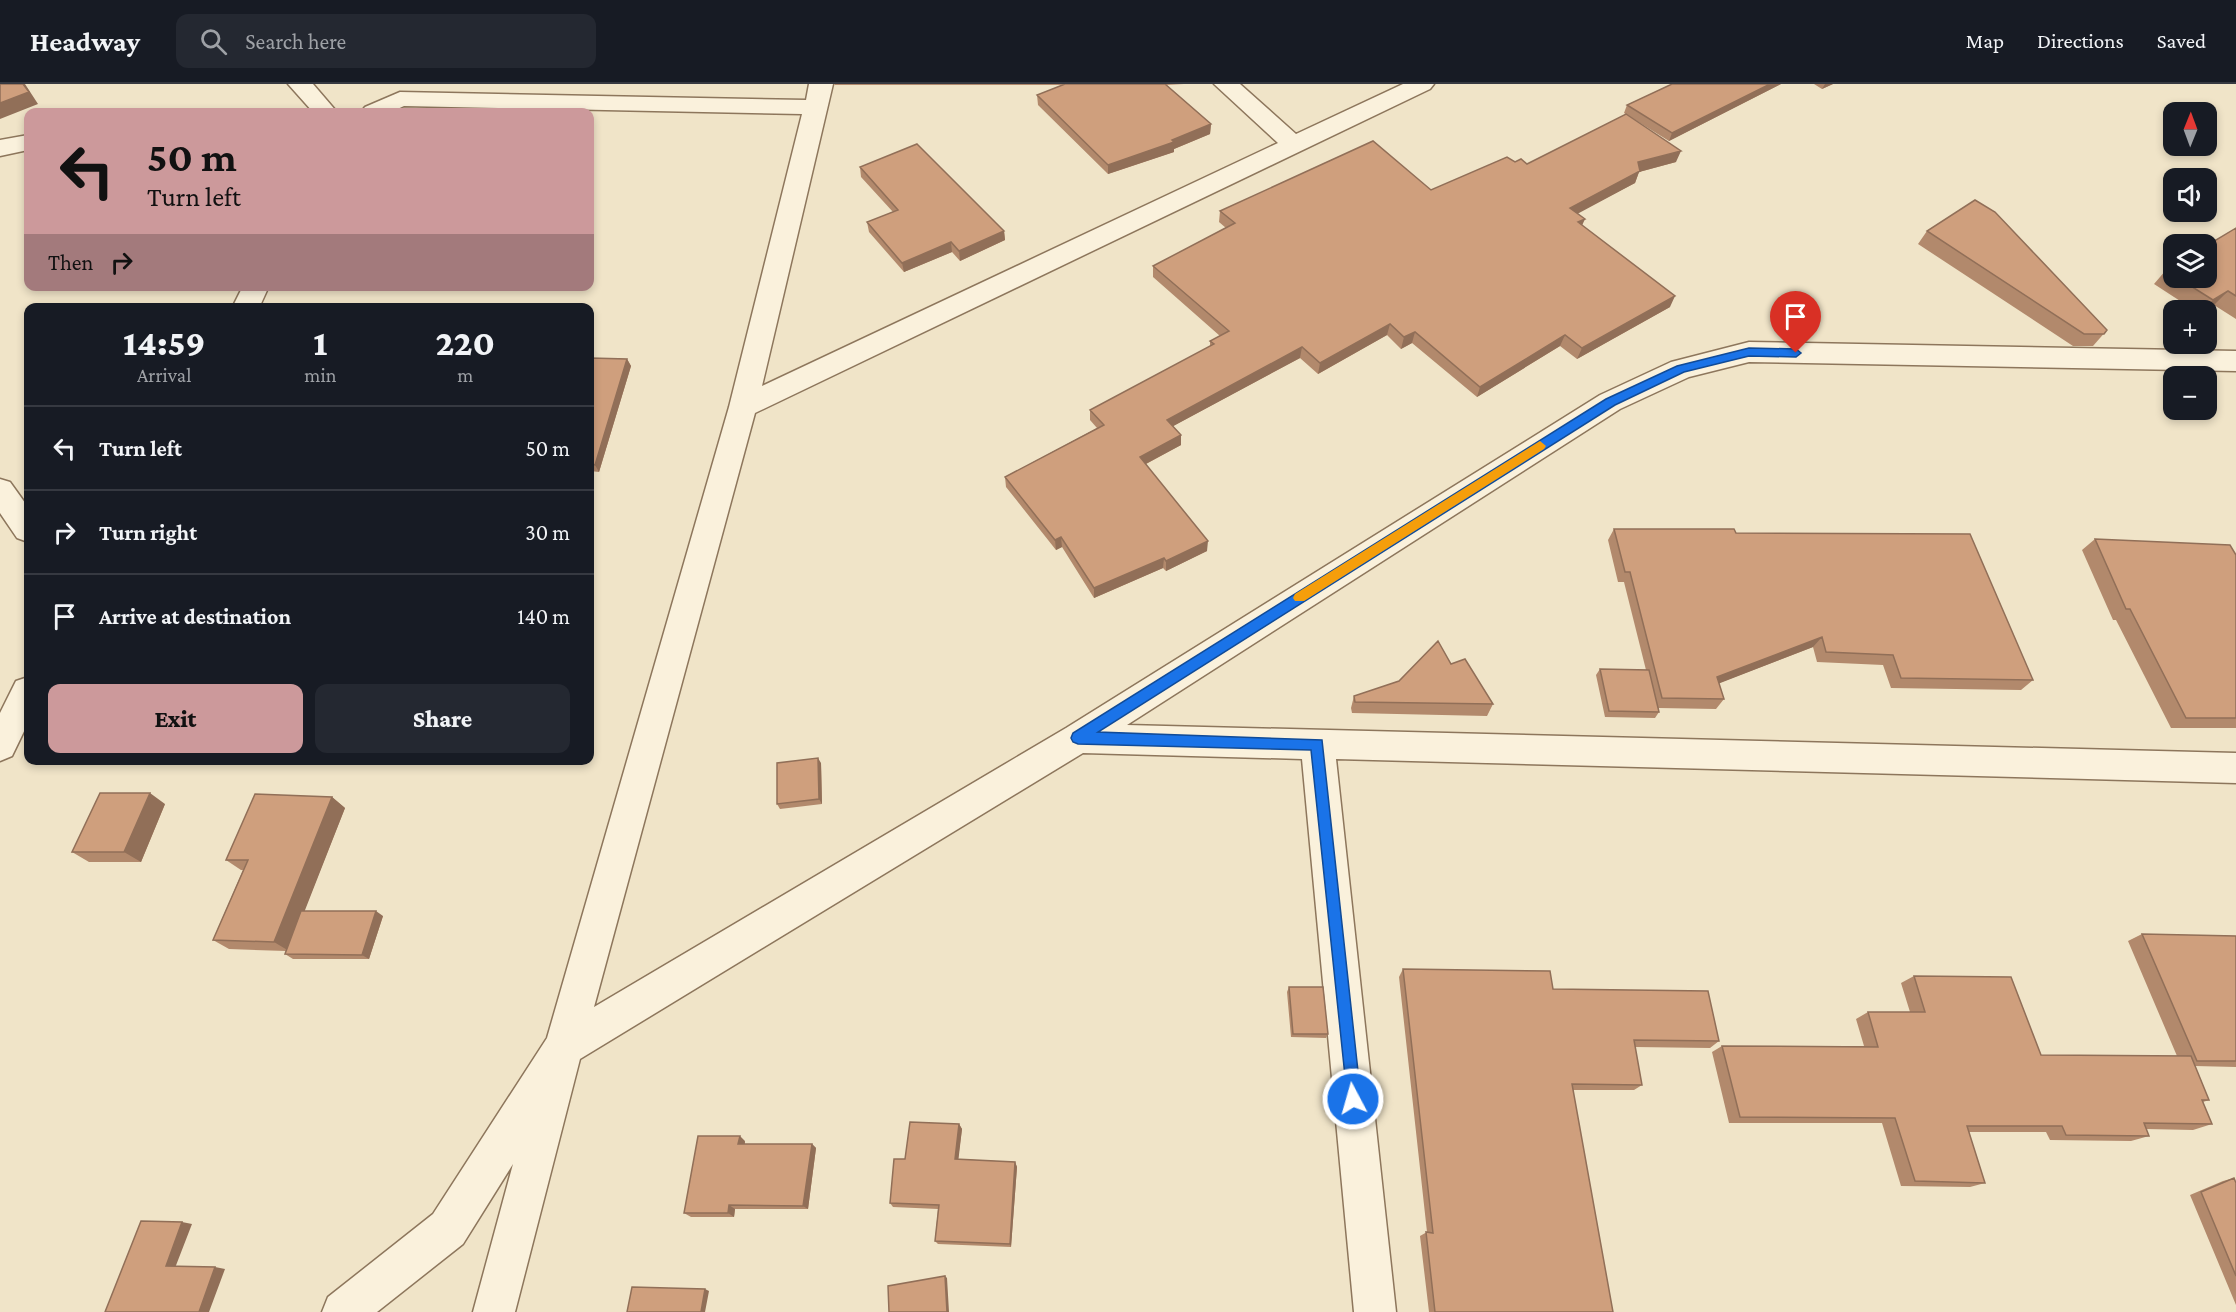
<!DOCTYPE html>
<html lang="en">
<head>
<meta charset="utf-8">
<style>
  body { margin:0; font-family:"Crimson Pro",serif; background:#242831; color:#f1f3f6; height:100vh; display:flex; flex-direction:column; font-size:22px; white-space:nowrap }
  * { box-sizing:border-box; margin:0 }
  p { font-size:20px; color:#9ea1a6 }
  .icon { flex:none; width:33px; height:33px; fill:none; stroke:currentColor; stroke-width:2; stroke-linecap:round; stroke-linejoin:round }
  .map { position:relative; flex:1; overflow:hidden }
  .details { position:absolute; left:24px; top:219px; width:570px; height:462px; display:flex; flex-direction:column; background:#171b24; border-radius:12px; box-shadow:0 3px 9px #0003 }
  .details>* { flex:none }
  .guide { position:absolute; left:24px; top:24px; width:570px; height:183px; border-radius:12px; box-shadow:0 3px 9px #0003; background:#cc999b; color:#111; overflow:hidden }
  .needle { width:39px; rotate:1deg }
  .controls { position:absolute; left:2163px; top:18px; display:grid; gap:12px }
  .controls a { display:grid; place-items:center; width:54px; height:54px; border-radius:12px; background:#171b24; box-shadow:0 3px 9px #0003; font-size:30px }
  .pin { position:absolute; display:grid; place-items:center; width:51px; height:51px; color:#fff; margin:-62px -26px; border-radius:50% 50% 50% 0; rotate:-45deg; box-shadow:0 0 6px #0007 }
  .pin .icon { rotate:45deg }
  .me { position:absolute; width:66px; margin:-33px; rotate:354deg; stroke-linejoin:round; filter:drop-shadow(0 0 4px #0008) }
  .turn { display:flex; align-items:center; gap:21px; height:126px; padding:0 24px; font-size:27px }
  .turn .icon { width:78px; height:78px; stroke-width:2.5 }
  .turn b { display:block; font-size:42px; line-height:51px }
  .then { display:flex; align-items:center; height:57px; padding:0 24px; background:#0003; gap:12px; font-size:22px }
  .eta { display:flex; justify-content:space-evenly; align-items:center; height:102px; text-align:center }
  .eta b { font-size:36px; font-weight:800; line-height:42px }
  .cta { display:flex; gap:12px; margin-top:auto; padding:12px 24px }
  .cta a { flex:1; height:69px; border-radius:12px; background:#cc999b; color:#111; font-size:24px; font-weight:800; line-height:69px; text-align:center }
  .cta a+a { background:#242831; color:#f1f3f6 }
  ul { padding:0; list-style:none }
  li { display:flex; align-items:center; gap:18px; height:84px; padding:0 24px; border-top:2px solid #363941 }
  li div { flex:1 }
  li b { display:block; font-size:22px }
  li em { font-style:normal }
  header { display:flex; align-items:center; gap:36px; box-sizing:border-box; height:84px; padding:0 30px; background:#171b24; border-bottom:2px solid #363941 }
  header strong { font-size:28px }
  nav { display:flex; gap:33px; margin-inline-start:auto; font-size:21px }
  .search { width:420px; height:54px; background:#242831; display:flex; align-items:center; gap:15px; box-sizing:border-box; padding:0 21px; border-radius:12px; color:#9ea1a6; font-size:22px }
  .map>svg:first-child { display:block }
</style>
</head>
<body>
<header>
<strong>Headway</strong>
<div class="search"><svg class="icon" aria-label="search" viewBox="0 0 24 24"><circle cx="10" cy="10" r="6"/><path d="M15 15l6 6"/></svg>Search here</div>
<nav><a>Map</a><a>Directions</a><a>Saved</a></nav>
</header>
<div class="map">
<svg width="2236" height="1228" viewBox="0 0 2236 1228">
  <rect width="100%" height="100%" fill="#f0e4c8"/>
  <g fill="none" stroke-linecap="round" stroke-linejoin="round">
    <g stroke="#8d765c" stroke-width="3">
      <path id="street" d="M288,0H313L337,28H313Z
        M809,0H833L762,302L1278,59L1214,0H1240L1296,50L1403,0H1434L1430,5L755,329L594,923L1066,644L1600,311L1671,278L1749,258L2236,267V287L1749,278L1689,293L1620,325L1127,641L2236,669V699L1336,675L1396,1228H1354L1302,675L1083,669L580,975L515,1228H473L513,1080L463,1160L377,1228H322L328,1213L433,1130L547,954L729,323L802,30L404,22L391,28H361L365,23L400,8L806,16Z
        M28,51V66L0,72V56Z
        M243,202H269L259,224H232Z
        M0,395L10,398L28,423V458L17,454L0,429Z
        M28,593V639L12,672L0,677V629L16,597Z"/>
    </g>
    <use href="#street" fill="#faf1dc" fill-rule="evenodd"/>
  </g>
  <path fill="#b2896c" d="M834,0H1184L1166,1L1211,40L1210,50L1174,65V68L1108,90L1038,21L1037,11L1062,1H835Z
    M1672,0H1781L1669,57L1624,29L1627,21Z
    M1814,0H1833L1822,5Z
    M1515,78L1527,80L1676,78L1639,88L1635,99L1577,129L1582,141L1670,223L1577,275L1560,262L1477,313L1412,259L1401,265L1387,251L1318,290L1300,274L1173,342L1181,351V361L1146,380L1207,467L1166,487L1163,484L1094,514L1062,463L1056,466L1006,403L1005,393L1097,344L1090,336V326L1210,263V257L1220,252L1153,193V182L1226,144L1219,138L1220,127L1431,106Z
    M860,83L1004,147L1005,156L960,177L952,168L904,188L869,148L867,138L893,128L861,93Z
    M2236,144V235L2214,221L2205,226H2194L2154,200L2166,186L2174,182V194H2206Z
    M1927,147L2107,246L2093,262H2073L1918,160Z
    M590,274L627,275L631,282L599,388L590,387Z
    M1614,445L1736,449L2033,596L2021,606L1891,604L1883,581L1817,578L1813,563L1719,599L1724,615L1716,625L1659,624V628L1655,634L1605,633L1596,591L1600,585L1646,586L1624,498H1618L1608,456Z
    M2095,455L2236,471V644H2171L2116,536H2113L2082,466Z
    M1451,580L1493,620L1487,632L1352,629L1351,624L1354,612Z
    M821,679L822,720L780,725L777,720Z
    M332,713L345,724L304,827L383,832L369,875H293L285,870L286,867L229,865L213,856L243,786H241L226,776Z
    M165,720L141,778H89L72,768Z
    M2142,850L2236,852V983L2195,982L2209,1016L2203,1018L2212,1040L2193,1046L2146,1045L2149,1052L2131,1057L2050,1056L2046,1048H1969L1985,1099L1970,1103L1901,1102L1882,1039H1729L1712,968L1722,962H1864L1856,935L1868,928H1910L1901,899L1914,892L2041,971L2177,972L2128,857Z
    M1403,885L1553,905L1719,957L1710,964L1635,963L1642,1001L1634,1006H1573L1613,1228H1429L1420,1152L1427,1148L1399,893Z
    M1289,903L1328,950L1326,954L1291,953L1287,908Z
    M959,1040L962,1045L958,1075L1015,1078L1017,1083L1011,1163L938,1160L935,1157L938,1125L893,1123L890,1119L905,1075Z
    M745,1057V1060H812L816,1064L808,1125H735L734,1133H691L684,1129Z
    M2234,1094L2236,1099V1221L2190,1111L2223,1097Z"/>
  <path fill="#916f58" d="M23,0H25L38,20L0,35V19Z
    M1770,0H1781L1669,57L1672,49Z
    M1825,0H1833L1822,5Z
    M1211,40L1210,50L1174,65V68L1108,90V81Z
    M1681,67L1676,78L1639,88L1635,99L1566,136L1570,124L1638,78Z
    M1585,135L1580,146L1578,138Z
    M1004,147L1005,156L960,177L959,167Z
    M951,158L952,168L904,188L902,179Z
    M2228,207L2214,221L2205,226H2202L2213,216Z
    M1675,212L1670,223L1577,275L1582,264Z
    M1390,240L1387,251L1318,290L1320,279Z
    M1415,248L1412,259L1401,265L1404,253Z
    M1565,251L1560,262L1477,313L1480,303Z
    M1302,263L1300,274L1166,346L1167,336Z
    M627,275L631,282L599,388L595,381Z
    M1181,351V361L1140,383V373Z
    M1061,453L1062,463L1056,466L1055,456Z
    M1208,457L1207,467L1166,487V477Z
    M1164,474L1163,484L1094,514V504Z
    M1822,553L1813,563L1710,603L1717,593Z
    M818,674L821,679L822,720L819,715Z
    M150,709L165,720L141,778L124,768Z
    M332,713L345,724L289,867L274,858Z
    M376,827L383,832L369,875L362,871Z
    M959,1040L962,1045L958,1079L955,1075Z
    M740,1052L745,1057L744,1064L738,1060Z
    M812,1060L816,1064L808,1125L803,1122Z
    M1015,1078L1017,1083L1011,1163L1010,1160Z
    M729,1121L735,1125L734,1133L728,1129Z
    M182,1138L192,1140L175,1184L166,1182Z
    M215,1183L225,1185L209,1228H199Z
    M945,1192L947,1194L949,1228H947Z
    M705,1205L709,1207L705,1228H701Z"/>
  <path fill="#cf9f7d" stroke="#916f58" stroke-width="1.5" d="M0,0H23L29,8L0,19Z
    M1065,0H1165L1211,40L1172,56L1174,58L1108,81L1037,11Z
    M1672,0H1770L1672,49L1627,21Z
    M1626,30L1681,67L1638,78L1640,87L1570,124L1585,135L1578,138L1675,212L1582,264L1565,251L1480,303L1415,248L1404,253L1390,240L1320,279L1302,263L1167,336L1181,351L1140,373L1208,457L1166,477L1164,474L1094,504L1061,453L1055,456L1005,393L1104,341L1090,326L1214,260L1210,257L1229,247L1153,182L1235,139L1220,127L1373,57L1431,106L1507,73L1515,78L1521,75L1527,80Z
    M917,60L1004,147L959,167L951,158L902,179L867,138L898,126L860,83Z
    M1975,116L1995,128L2107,246L2104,250H2084L1927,147Z
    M2236,144V212L2228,207L2213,216L2178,194H2206V162Z
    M2174,182V191L2166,186Z
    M590,274L627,275L595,381L590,380Z
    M1614,445H1734L1736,449L1970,450L2033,596L1901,594L1893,571L1826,568L1822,553L1717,593L1724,615L1662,614L1630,488H1625Z
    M2095,455L2230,461L2236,471V634H2186L2130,525H2126Z
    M1438,557L1451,580L1465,575L1493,620L1355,618L1354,612L1399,597Z
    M1600,585L1649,586L1659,628L1609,627Z
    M818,674L819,715L777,720V679Z
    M100,709H150L124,768H72Z
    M255,710L332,713L274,858L213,856L248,776H226Z
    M301,827H376L362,871L285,870Z
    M2142,850L2236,852V977H2197Z
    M1403,885L1550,887L1553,905L1708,907L1719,957L1634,956L1642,1001L1572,1000L1613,1228H1435L1426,1148L1433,1149Z
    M1914,892L2011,893L2041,971L2191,972L2209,1016H2202L2212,1040L2144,1039L2149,1052L2066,1051L2062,1042H1967L1985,1099L1915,1097L1895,1034L1740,1033L1722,962L1878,963L1868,928H1925Z
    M1289,903H1323L1328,950H1293Z
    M910,1038L959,1040L955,1075L1015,1078L1010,1160L935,1157L939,1121L890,1119L894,1075H905Z
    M698,1052H740L738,1060H812L803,1122L729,1121L728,1129H684Z
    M2234,1094L2236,1099V1192L2201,1108Z
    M141,1137L182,1138L166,1182L215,1183L199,1228H105Z
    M945,1192L947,1228H889L888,1202Z
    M632,1203L705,1205L701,1228H627Z"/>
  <path fill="#1a73e8" stroke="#114b97" stroke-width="1.5" d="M1749,264L1796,265L1801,269L1796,273L1749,272L1684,288L1615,321L1098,648L1322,656L1361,1015L1359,1021L1353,1023L1348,1021L1311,666L1078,660L1073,658L1071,654L1073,649L1606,315L1677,282Z"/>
  <path fill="#f59e0b" d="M1540,357L1546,362L1544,365L1304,517H1295L1293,514L1295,510Z"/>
</svg>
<div class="controls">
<a><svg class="needle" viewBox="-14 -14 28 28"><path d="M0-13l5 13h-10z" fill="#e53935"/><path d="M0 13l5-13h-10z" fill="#9ea1a6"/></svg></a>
<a><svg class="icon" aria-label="sound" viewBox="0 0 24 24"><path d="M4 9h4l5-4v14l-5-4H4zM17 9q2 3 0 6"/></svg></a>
<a><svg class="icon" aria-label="layers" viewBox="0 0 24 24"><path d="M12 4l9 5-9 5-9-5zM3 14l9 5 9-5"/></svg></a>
<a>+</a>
<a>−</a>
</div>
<div class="pin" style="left:1796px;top:269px;background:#d93025"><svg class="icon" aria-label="arrive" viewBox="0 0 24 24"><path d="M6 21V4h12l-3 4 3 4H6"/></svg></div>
<svg class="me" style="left:1353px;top:1015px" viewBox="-20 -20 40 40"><circle r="17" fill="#1a73e8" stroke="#fff" stroke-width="3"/><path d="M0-11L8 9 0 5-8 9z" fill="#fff"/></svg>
<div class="guide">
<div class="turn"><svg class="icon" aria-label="left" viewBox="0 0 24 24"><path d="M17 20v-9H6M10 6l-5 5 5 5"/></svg><div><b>50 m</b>Turn left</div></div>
<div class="then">Then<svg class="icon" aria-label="right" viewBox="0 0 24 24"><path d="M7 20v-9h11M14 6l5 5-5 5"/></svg></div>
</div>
<section class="details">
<div class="eta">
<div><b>14:59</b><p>Arrival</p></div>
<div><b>1</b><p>min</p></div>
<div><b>220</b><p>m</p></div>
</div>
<ul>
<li><svg class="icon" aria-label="left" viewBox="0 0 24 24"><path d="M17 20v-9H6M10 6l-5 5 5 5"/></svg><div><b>Turn left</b></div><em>50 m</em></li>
<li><svg class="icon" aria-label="right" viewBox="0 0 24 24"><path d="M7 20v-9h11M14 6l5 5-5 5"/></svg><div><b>Turn right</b></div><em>30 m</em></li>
<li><svg class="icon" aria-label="arrive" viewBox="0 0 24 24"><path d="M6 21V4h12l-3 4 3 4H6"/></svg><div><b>Arrive at destination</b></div><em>140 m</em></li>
</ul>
<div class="cta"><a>Exit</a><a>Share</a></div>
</section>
</div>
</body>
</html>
